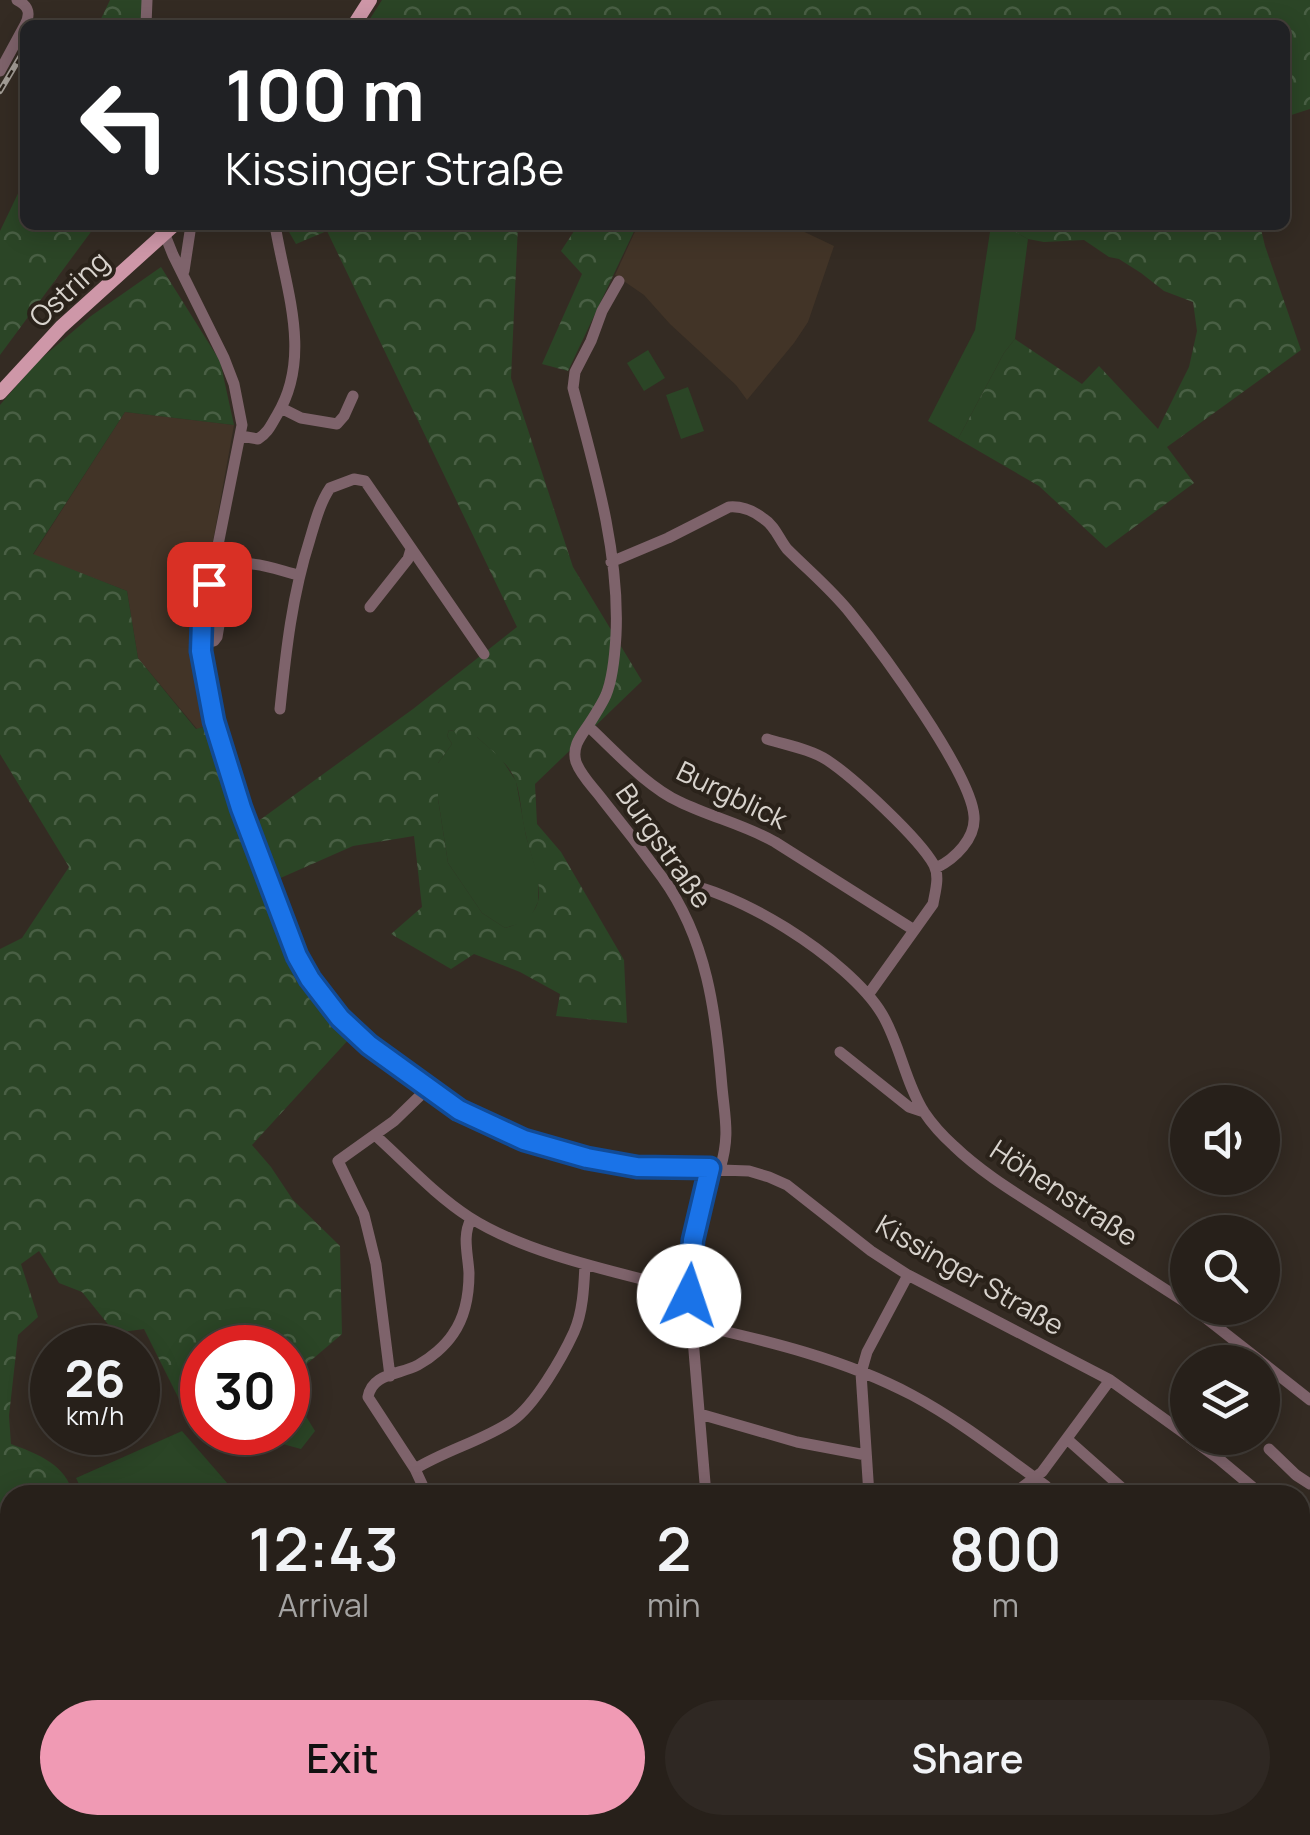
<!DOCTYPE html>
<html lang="en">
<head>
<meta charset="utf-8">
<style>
  body { margin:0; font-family:Manrope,sans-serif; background:#2f2823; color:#f1f3f6; height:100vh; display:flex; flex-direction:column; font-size:38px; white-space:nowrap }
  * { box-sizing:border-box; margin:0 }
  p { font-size:32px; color:#a4a3a2 }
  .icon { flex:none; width:55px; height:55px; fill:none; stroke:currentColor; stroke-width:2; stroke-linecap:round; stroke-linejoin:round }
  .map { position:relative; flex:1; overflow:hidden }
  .panel { position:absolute; left:0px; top:1485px; width:1310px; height:350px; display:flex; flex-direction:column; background:#27201a; border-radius:30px 30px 0 0; box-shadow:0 5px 25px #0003,0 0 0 2px #433e39 }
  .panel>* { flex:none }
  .top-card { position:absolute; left:20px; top:20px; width:1270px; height:210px; border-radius:15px; box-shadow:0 5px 25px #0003,0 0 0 2px #433e39; background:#202124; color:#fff; overflow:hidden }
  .tools { position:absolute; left:1170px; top:1085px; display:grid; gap:20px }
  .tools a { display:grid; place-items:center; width:110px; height:110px; border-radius:50%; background:#27201a; box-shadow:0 5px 25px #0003,0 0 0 2px #433e39; font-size:50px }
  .speed { position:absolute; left:30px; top:1325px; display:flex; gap:20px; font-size:50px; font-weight:700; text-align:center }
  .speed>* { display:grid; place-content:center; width:130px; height:130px; border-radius:50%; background:#27201a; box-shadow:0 5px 25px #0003,0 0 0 2px #433e39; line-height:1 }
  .speed small { font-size:25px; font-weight:400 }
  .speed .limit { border:15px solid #d22; background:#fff; color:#111 }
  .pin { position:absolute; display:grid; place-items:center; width:85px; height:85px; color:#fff; margin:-42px; border-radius:20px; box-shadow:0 5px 15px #0006 }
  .me { position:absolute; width:110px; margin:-55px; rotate:4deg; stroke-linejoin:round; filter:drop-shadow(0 0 8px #0008) }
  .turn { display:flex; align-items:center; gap:35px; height:210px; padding:0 40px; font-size:45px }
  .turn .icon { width:130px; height:130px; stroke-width:2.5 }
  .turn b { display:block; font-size:70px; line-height:85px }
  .eta { display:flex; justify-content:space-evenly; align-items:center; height:170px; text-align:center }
  .eta b { font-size:60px; font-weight:600; line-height:70px }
  .action { display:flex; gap:20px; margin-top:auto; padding:20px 40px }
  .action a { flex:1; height:115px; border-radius:60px; background:#f09ab4; color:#111; font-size:40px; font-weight:600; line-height:115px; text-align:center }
  .action a+a { background:#2f2823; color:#f1f3f6 }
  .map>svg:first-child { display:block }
</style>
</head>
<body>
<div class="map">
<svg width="1310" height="1835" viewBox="0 0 1310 1835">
  <defs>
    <pattern id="forest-crowns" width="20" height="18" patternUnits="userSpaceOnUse" patternTransform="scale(2.5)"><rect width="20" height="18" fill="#2b4526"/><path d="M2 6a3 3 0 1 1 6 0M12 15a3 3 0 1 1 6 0" fill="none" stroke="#495f44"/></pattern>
  </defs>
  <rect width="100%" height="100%" fill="#342b23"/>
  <path fill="#423427" d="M638,225H790L834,246L808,322L794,343L747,400L736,385L670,324L644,295L615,275Z
    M125,412L234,425L193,652L209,725L197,729L138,658L127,591L33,555Z"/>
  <path fill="#2b4526" d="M991,225H1003L1028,239L1015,339L1004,353L958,439L928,421L975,330Z
    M648,350L665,378L644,391L627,363Z
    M688,387L704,431L681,439L666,395Z
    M449,730L477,737L501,758L516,781L526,836L539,879L538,902L532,915L522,923L505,928L482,913L448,863L438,799V763L452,744L447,736Z
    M182,1431L235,1492L249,1495H84L76,1478Z
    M251,1825H361L359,1835H251Z
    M406,1825H928L925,1831L932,1835H414Z"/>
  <path fill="url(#forest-crowns)" fill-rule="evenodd" d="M110,0H143L142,25H98Z
    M382,0H1310V109L1285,117V25H366Z
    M25,179V225H96L0,355V231Z
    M285,225H518L511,378L573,567L642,681L535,784L537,824L561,852L624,960L627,1023L556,1016L560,994L520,972L474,954L451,969L391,934L422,907L414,836L353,846L276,880L257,822L413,709L517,627L327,231L296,244ZM449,730L454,731L460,740L477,737C491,750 505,760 514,777C521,793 521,814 525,831C533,871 561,913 505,928L482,913L448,863L438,799V763L452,744L447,736Z
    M578,225H637L568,371L542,364L582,274L561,251Z
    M1003,225H1260L1265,246L1301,350L1167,447L1194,483L1106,548L1039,486L958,439L1004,353L1015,339L1082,384L1099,366L1158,429L1189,367L1197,331L1193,302L1164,291L1141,273L1119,259L1109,257L1084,240L1044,242L1028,239Z
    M161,267L220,361L234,425L125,412L33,554L127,591L138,658L196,729L209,725L247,838L291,957L319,999L350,1038L252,1145L271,1167L293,1200L340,1246L342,1334L288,1380V1348H202V1432L196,1433L144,1329L115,1333L82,1292L59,1283L39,1251L21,1264L38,1317L18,1335L9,1416L11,1444C38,1454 67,1465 73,1495H46L32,1490L31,1495H10V1779L0,1774V949L22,938L69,867L0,754V405L36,363L91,316Z
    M288,1387L315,1431L301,1449L279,1443L256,1433L288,1432Z
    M81,1825H251V1835H92Z"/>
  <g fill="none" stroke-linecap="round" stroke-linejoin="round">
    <path stroke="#7e636b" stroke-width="11" d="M17,0C29,6 31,13 25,25
      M146,25L147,0
      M0,71L25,25
      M161,225L173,255L224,358L234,384L242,425L203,620L201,658L210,707L241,808L297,956L310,979L340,1018L369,1045L459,1110L524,1140L587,1158L637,1167L749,1171L769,1177L787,1185L871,1251L908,1275L1110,1380L1188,1436
      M184,271L191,225
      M619,281L602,311L591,341L575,372L573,388C594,466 620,553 616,635C615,653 613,678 606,695C602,704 596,713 591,721C583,734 571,745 576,762C581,776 593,787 602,799C623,825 643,851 662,877C707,939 716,1013 722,1087C725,1119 730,1136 720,1169
      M281,408L301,418L337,424L344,416L353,396
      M241,436L258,439C268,433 271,425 277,415C313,356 285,287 275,225
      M611,562L668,538L729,507C741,506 754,511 764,519C775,526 779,539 787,549C809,571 832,590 851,614C881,651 971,773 974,816C976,838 955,859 936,868
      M370,607L408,559L411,549
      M201,644L214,641L217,637L228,572C242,554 279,571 299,575
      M280,709C286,651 292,595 310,539C315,522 320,503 330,488L354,479L365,481L484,654
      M588,726C615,751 647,787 680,802C711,817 745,825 775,842L914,930
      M767,739C786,745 810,749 827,760C854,778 919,838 934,865C940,877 935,892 933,904L868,995
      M666,882C729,882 850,960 882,1014C900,1044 905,1082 924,1112C932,1124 944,1137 954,1146C983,1174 1019,1195 1053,1217C1098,1246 1143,1275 1188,1304
      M840,1052L909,1107L924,1112
      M376,1136C406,1163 435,1195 469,1217C528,1255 621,1273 689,1291
      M1193,1308L1310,1400
      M693,1324C768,1341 844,1359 912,1395C959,1420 1003,1455 1046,1486L1049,1495
      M390,1376L376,1264L364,1215L338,1161L394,1121L428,1088
      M700,1414L797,1442L866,1455
      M1190,1438L1219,1459L1262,1495
      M1067,1439L1130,1495
      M1269,1449L1296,1475L1310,1484
      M415,1469C446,1450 482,1441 512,1421C535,1405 562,1358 574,1332C583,1312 584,1286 585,1264
      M427,1495L415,1469L368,1397C372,1373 399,1375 418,1365C431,1358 445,1346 453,1334C465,1317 469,1294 469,1273C468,1254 462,1236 471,1219
      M706,1495L689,1291L693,1239L710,1168
      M869,1495L861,1373L867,1352L908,1275
      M1012,1495L1042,1472L1110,1380
      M1300,1535L1310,1547
      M1300,1738H1310
      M1021,1835L1027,1825"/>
    <path stroke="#ce97a8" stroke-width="14" d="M354,25L370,0
      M0,393L61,327L174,225"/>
    <g stroke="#a39d96" stroke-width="6">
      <path id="rail" d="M0,91L25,49"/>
    </g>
    <use href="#rail" stroke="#2a221a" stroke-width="2.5" stroke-dasharray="8" stroke-linecap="butt"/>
  </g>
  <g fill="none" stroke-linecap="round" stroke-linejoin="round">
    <g stroke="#114b97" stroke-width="25">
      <path id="route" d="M209,584L202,620L201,651L214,721L241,808L297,956L310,979L340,1018L369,1045L459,1110L524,1140L587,1158L637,1167L710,1168L693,1240L689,1296"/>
    </g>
    <use href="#route" stroke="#1a73e8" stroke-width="18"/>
  </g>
  <g text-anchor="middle" stroke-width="8" stroke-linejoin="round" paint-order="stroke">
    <g font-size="28" fill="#d8d3cd" stroke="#2a221a">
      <text transform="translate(69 289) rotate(-43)" y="10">Ostring</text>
      <text transform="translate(732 795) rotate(26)" y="10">Burgblick</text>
      <text transform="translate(664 846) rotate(55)" y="10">Burgstraße</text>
      <text transform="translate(1064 1193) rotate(33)" y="10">Höhenstraße</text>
      <text transform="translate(970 1275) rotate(30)" y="10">Kissinger Straße</text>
    </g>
  </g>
</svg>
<div class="tools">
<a><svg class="icon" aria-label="sound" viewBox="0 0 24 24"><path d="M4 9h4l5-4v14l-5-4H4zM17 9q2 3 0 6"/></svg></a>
<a><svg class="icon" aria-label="search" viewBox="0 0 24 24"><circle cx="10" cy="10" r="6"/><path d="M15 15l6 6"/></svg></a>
<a><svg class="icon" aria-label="layers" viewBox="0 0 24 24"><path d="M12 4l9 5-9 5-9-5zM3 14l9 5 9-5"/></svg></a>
</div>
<div class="speed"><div>26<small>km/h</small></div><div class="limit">30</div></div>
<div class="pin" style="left:209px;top:584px;background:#d93025"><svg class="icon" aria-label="arrive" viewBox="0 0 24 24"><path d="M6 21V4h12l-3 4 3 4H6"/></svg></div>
<svg class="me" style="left:689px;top:1296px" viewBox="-20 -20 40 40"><circle r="19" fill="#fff"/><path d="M0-13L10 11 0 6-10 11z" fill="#1a73e8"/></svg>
<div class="top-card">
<div class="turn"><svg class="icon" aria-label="left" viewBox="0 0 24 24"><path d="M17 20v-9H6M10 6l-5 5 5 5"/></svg><div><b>100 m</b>Kissinger Straße</div></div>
</div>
<section class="panel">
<div class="eta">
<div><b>12:43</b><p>Arrival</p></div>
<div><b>2</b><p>min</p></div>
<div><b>800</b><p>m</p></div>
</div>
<div class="action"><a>Exit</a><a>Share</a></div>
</section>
</div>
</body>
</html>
